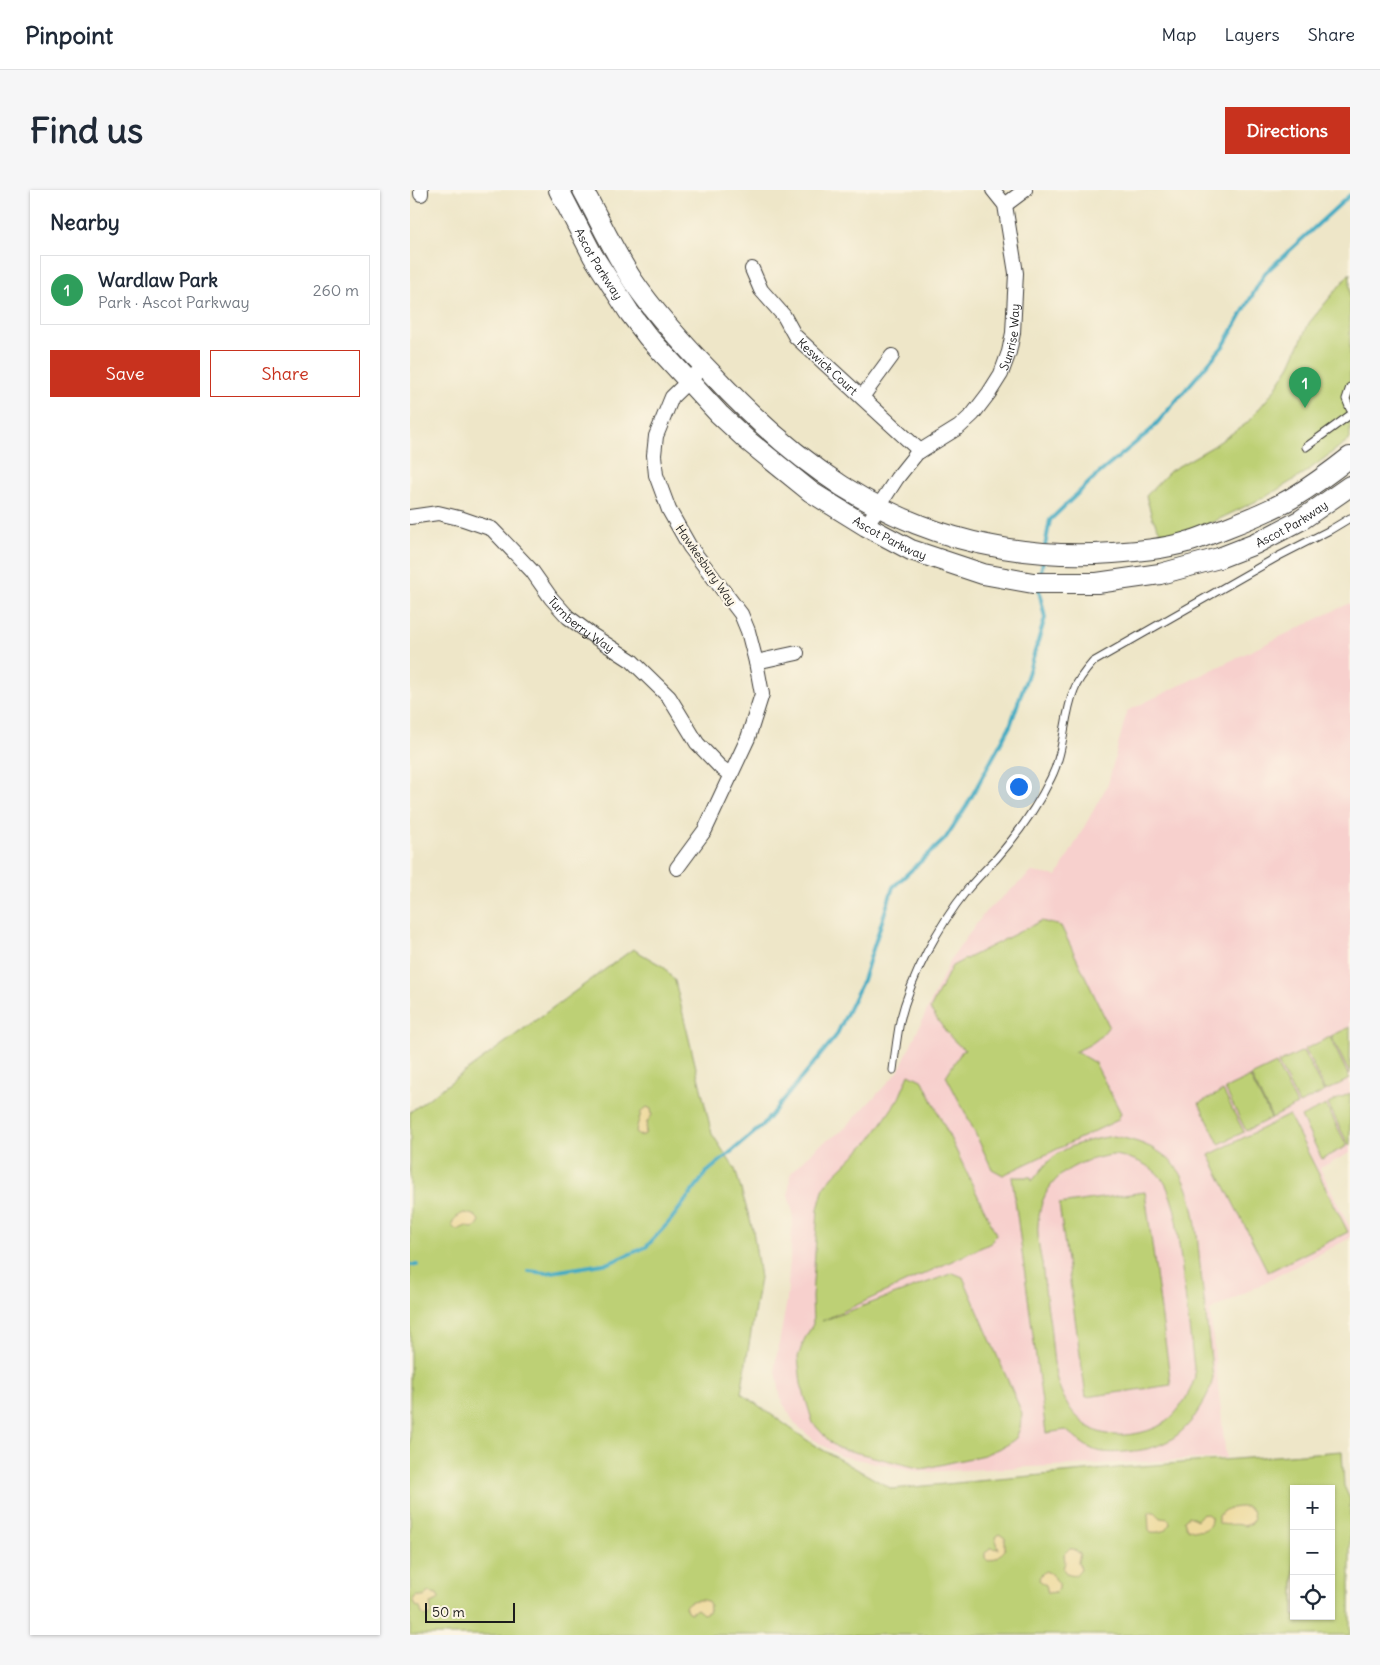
<!DOCTYPE html>
<html lang="en">
<head>
<meta charset="utf-8">
<style>
  :root { --surface:#fff; --page:#f6f6f7; --text:#1f2937; --muted:#747a83; --line:#e0e1e3; --accent:#c8321e }
  body { margin:0; font-family:Delius,sans-serif; background:var(--page); color:var(--text) }
  .controls { position:absolute; right:15px; bottom:15px; display:grid; overflow:hidden; border-radius:0px; box-shadow:0 1px 4px #0004 }
  .controls button { width:45px; height:45px; display:grid; place-items:center; padding:0; border:0; border-bottom:1px solid var(--line); background:var(--surface); color:var(--text); font:25px sans-serif }
  .scale { position:absolute; left:15px; bottom:12px; width:90px; box-sizing:border-box; padding-left:5px; border:2px solid #1c1c1c; border-top:0; font-size:14px; line-height:18px; white-space:nowrap; color:#1c1c1c; -webkit-text-stroke:4px #fcf5e5; paint-order:stroke }
  .you { position:absolute; left:608px; top:596px; width:18px; height:18px; margin:-12px; border:4px solid #fff; border-radius:50%; background:#1a73e8; box-shadow:0 0 0 8px #1a73e833 }
  .badge { display:grid; place-items:center; width:32px; height:32px; border-radius:50%; background:var(--accent); color:#fff; font-size:16px; font-weight:700 }
  .pin { position:absolute; translate:-50% -41px; filter:drop-shadow(0 1px 2px #0008) }
  .pin::after { content:''; position:absolute; top:26px; width:18px; height:15px; background:inherit; clip-path:polygon(0 0,100% 0,50% 100%) }
  .list { margin:0; padding:0; list-style:none }
  h2 { display:flex; justify-content:space-between; align-items:center; height:65px; margin:0; padding:0 20px; font-size:21px }
  h2 small { font-size:16px; font-weight:400; color:var(--muted) }
  .list li { display:grid; grid-template-columns:32px 1fr auto; gap:15px; align-items:center; box-sizing:border-box; height:70px; margin:0 10px 10px; padding:0 10px; border:1px solid var(--line); border-radius:0px }
  .list b { display:block; font-size:19px; white-space:nowrap }
  .list p { margin:0; font-size:16px; white-space:nowrap; color:var(--muted) }
  .list em { font-size:16px; font-style:normal; color:var(--muted) }
  .actions { display:flex; gap:10px; padding:15px 20px }
  .actions a { flex:1; padding:11px 0; border:1px solid var(--accent); border-radius:0px; text-align:center; font-size:18px; color:var(--accent) }
  .actions .main { background:var(--accent); color:#fff }
  .icon { flex:none; width:28px; height:28px; fill:none; stroke:currentColor; stroke-width:2; stroke-linecap:round; stroke-linejoin:round }
  .map { position:relative; flex:none; width:940px; height:1445px; overflow:hidden; border-radius:0px }
  header { display:flex; align-items:center; gap:30px; box-sizing:border-box; height:70px; padding:0 25px; background:var(--surface); border-bottom:1px solid var(--line) }
  header strong { font-size:24px }
  nav { display:flex; gap:28px; margin-inline-start:auto; font-size:18px }
  .intro { display:flex; align-items:center; justify-content:space-between; box-sizing:border-box; height:120px; padding:0 30px }
  h1 { margin:0; font-size:35px }
  .button { padding:12px 22px; border-radius:0px; background:var(--accent); color:#fff; font-size:18px; font-weight:700 }
  main { display:flex; gap:30px; padding:0 30px }
  aside { flex:1; background:var(--surface); border-radius:0px; box-shadow:0 1px 4px #0004 }
  .map>svg:first-child { display:block }
</style>
</head>
<body>
<header>
<strong>Pinpoint</strong>
<nav><a>Map</a><a>Layers</a><a>Share</a></nav>
</header>
<div class="intro"><h1>Find us</h1><a class="button">Directions</a></div>
<main>
<aside>
<h2>Nearby<small></small></h2>
<ul class="list">
<li><span class="badge" style="background:#2e9e5b">1</span><div><b>Wardlaw Park</b><p>Park · Ascot Parkway</p></div><em>260 m</em></li>
</ul>
<div class="actions"><a class="main">Save</a><a>Share</a></div>
</aside>
<div class="map">
<svg width="940" height="1445" viewBox="0 0 940 1445">
  <rect width="100%" height="100%" fill="#fcf5e5"/>
  <filter id="ink" filterUnits="userSpaceOnUse"><feTurbulence type="fractalNoise" baseFrequency=".02" numOctaves="2"/><feDisplacementMap in="SourceGraphic" scale="10" xChannelSelector="R" yChannelSelector="G"/><feConvolveMatrix kernelMatrix="1 2 1 2 8 2 1 2 1" color-interpolation-filters="sRGB"/></filter>
  <filter id="wash" filterUnits="userSpaceOnUse"><feTurbulence type="fractalNoise" baseFrequency=".0096" numOctaves="4" result="noise"/><feDisplacementMap in="SourceGraphic" scale="20" xChannelSelector="R" yChannelSelector="G"/><feGaussianBlur stdDeviation="1.12" result="paint"/><feColorMatrix in="noise" values="0 0 0 0 0 0 0 0 0 0 0 0 0 0 0 0 0 1.4 0 .05"/><feComposite in="paint" operator="in"/></filter>
  <g filter="url(#wash)">
    <rect width="100%" height="100%" fill="#eee6c8"/>
    <path fill="#f7d0cd" d="M 940,413 L 940,963 L 910,978 L 940,1038 L 940,1048 L 800,1121 L 816,1268 L 511,1282 L 430,1266 L 403,1249 L 385,1234 L 371,1210 L 365,1175 L 377,1110 L 383,1023 L 378,1005 L 381,983 L 407,957 L 432,941 L 488,882 L 542,767 L 576,721 L 622,682 L 647,686 L 698,594 L 717,521 Z"/>
    <path fill="#bdd074" stroke="#6c7648" fill-rule="evenodd" d="M 940,83 L 940,249 L 892,285 L 857,306 L 803,332 L 753,347 L 742,327 L 736,306 L 760,281 L 802,257 L 837,233 L 863,202 L 880,175 L 899,133 Z
      M 631,731 L 651,736 L 699,836 C 688,851 681,855 664,862 L 670,864 L 685,873 L 711,923 L 708,930 L 593,985 L 582,979 L 557,926 L 536,886 L 552,861 L 555,860 C 540,850 530,833 520,819 L 542,776 Z
      M 223,759 L 254,777 L 265,791 L 302,944 L 325,979 L 343,1040 L 350,1088 L 331,1203 L 404,1255 L 482,1299 L 718,1277 L 932,1261 L 934,1296 L 940,1309 L 940,1445 L 0,1445 L 0,922 ZM 884,1299 L 921,1299 L 921,1426 L 884,1426 Z
      M 940,837 L 940,884 L 921,846 Z
      M 920,847 L 940,889 L 915,901 L 895,859 Z
      M 893,861 L 914,902 L 889,914 L 868,873 Z
      M 866,874 L 887,915 L 862,928 L 841,886 Z
      M 499,884 L 513,891 L 586,1044 L 581,1053 L 412,1131 L 543,1083 L 553,1087 L 612,1223 L 610,1238 L 606,1248 L 597,1255 L 574,1265 L 512,1279 L 428,1258 L 421,1253 L 403,1233 L 391,1194 L 388,1167 L 394,1150 L 403,1134 L 402,1107 L 408,1019 L 414,997 L 424,985 L 461,949 L 489,908 Z
      M 840,887 L 861,928 L 836,941 L 815,899 Z
      M 813,901 L 834,942 L 809,954 L 789,913 Z
      M 940,903 L 940,955 L 939,956 L 918,914 Z
      M 916,915 L 937,956 L 912,969 L 891,927 Z
      M 879,925 L 938,1042 L 858,1082 L 799,965 Z
      M 703,946 C 726,950 751,958 766,977 C 787,1003 787,1052 791,1084 C 795,1118 799,1152 803,1187 C 801,1199 796,1208 790,1218 C 772,1249 749,1260 714,1262 C 705,1263 693,1263 684,1260 C 673,1255 665,1248 656,1240 L 636,1243 L 602,987 L 621,987 L 622,991 C 628,984 634,976 640,970 C 657,954 681,950 703,946 ZM 703,965 C 722,967 746,976 756,995 C 760,1003 762,1012 765,1021 L 785,1186 C 781,1203 767,1226 751,1235 C 735,1244 710,1248 692,1243 C 682,1241 669,1230 662,1221 C 657,1215 649,1198 647,1190 C 643,1174 642,1151 640,1134 C 637,1114 634,1093 632,1073 C 630,1064 628,1053 628,1043 C 627,1036 630,1017 633,1010 C 645,980 674,969 703,965 Z
      M 735,1002 L 761,1195 L 676,1207 L 649,1014 Z"/>
    <path fill="#eeda9e" stroke="#857b5d" d="M 237,917 L 241,919 L 242,925 L 237,932 L 235,944 L 231,946 L 226,943 C 226,936 230,929 231,922 Z
      M 54,1023 C 60,1024 68,1025 69,1032 L 67,1036 L 62,1038 L 56,1036 L 47,1040 C 36,1035 46,1026 54,1023 Z
      M 829,1317 L 836,1317 L 842,1320 L 844,1328 L 842,1333 L 834,1336 C 824,1332 818,1337 809,1333 L 809,1326 C 814,1318 821,1318 829,1317 Z
      M 741,1322 L 745,1322 L 751,1328 L 758,1329 L 760,1332 C 759,1341 749,1343 741,1342 L 739,1340 L 738,1324 Z
      M 793,1323 L 797,1324 L 801,1327 C 802,1343 786,1343 776,1337 L 774,1330 L 779,1326 L 787,1330 Z
      M 589,1344 L 595,1348 L 595,1360 L 588,1367 L 578,1371 L 575,1368 L 575,1363 L 580,1358 L 589,1359 L 585,1347 Z
      M 659,1359 L 664,1359 L 670,1364 L 668,1372 L 671,1379 C 668,1385 664,1387 657,1384 L 653,1379 L 655,1372 L 654,1364 Z
      M 635,1381 L 640,1383 L 649,1393 L 649,1399 L 646,1402 L 638,1403 L 636,1395 L 629,1390 L 630,1386 Z
      M 18,1402 L 27,1404 L 29,1409 L 26,1412 L 20,1414 L 22,1423 C 20,1427 15,1427 12,1424 L 10,1418 L 6,1416 L 4,1412 L 4,1409 L 8,1406 L 14,1407 Z
      M 289,1410 C 294,1410 297,1410 300,1415 L 299,1421 L 293,1424 L 287,1419 L 281,1423 L 278,1422 L 275,1417 C 277,1412 283,1410 289,1410 Z"/>
    <g fill="none" stroke-linecap="round" stroke-linejoin="round">
      <path stroke="#43abc2" stroke-width="4" d="M 635,356 L 640,330 L 687,285 L 741,240 L 814,155 L 855,83 L 940,5
        M 630,388 L 633,370
        M 0,1075 L 7,1075
        M 119,1081 L 136,1083 L 199,1073 L 236,1057 L 260,1031 L 297,982 L 352,936 L 426,846 L 453,790 L 483,697 L 535,649 L 557,615 L 600,536 L 618,484 L 635,428 L 629,400"/>
    </g>
  </g>
  <g filter="url(#ink)">
    <g fill="none" stroke-linecap="round" stroke-linejoin="round">
      <g stroke="#3c3a36" stroke-width="9">
        <path id="service" d="M 940,197 L 936,209 L 940,219
          M 896,257 L 940,225
          M 483,880 C 485,864 487,847 490,831 C 501,786 529,735 557,700 C 566,689 576,679 586,669 C 607,645 627,617 641,588 C 655,560 653,528 664,500 C 668,489 676,480 683,472 L 869,366 L 920,340 L 940,328"/>
      </g>
      <g stroke="#3c3a36" stroke-width="16">
        <g id="minor">
          <path d="M 11,4 L 11,0"/>
          <path d="M 595,15 L 615,0"/>
          <path id="s1" d="M 342,79 L 351,100 L 374,126 L 385,146 L 510,261"/>
          <path d="M 452,207 L 482,166"/>
          <path id="s2" d="M 0,327 L 28,323 L 53,329 L 82,339 L 122,381 L 141,408 L 158,427 L 182,445 L 222,471 L 259,507 L 287,553 L 310,577 L 321,585"/>
          <path id="s3" d="M 456,336 L 487,288 L 507,263 L 549,237 L 563,224 L 579,203 L 591,184 L 599,162 L 603,143 L 606,83 L 595,15 L 583,0"/>
          <path d="M 346,472 L 387,463"/>
          <path d="M 267,678 L 295,640 L 338,548 L 352,504 L 346,472 L 338,441 L 331,424 L 280,357 L 259,320 L 246,285 L 244,265 L 246,246 L 262,207 L 294,176"/>
        </g>
      </g>
      <g stroke="#3c3a36" stroke-width="22">
        <g id="secondary">
          <path id="s4" d="M 149,0 L 183,66 L 219,122 L 238,147 L 309,224 L 338,251 L 401,302 L 456,336 L 501,360 L 573,384 L 623,393 L 687,393 L 750,384 L 809,368 L 845,354 L 891,330 L 940,296"/>
          <path d="M 173,0 C 190,31 204,62 223,91 C 246,125 275,156 303,185 C 341,226 384,265 432,296 C 515,348 605,370 703,363 C 728,361 753,359 777,352 C 789,349 801,343 813,339 C 836,330 860,321 882,308 C 902,296 921,282 940,267"/>
        </g>
      </g>
      <use href="#service" stroke="#fff" stroke-width="7"/>
      <use href="#minor" stroke="#fff" stroke-width="14"/>
      <use href="#secondary" stroke="#fff" stroke-width="20"/>
    </g>
  </g>
  <g text-anchor="middle" dominant-baseline="central" stroke-width="4.5" stroke-linejoin="round" paint-order="stroke">
    <g font-size="12" fill="#1c1c1c" stroke="#fcf5e5">
      <text stroke="none"><textPath href="#s4" startOffset="84">Ascot Parkway</textPath></text>
      <text stroke="none"><textPath href="#s3" startOffset="245">Sunrise Way</textPath></text>
      <text stroke="none"><textPath href="#s1" startOffset="125">Keswick Court</textPath></text>
      <text stroke="none"><textPath href="#s4" startOffset="909">Ascot Parkway</textPath></text>
      <text stroke="none"><textPath href="#s4" startOffset="489">Ascot Parkway</textPath></text>
      <text transform="translate(296 375) rotate(55)">Hawkesbury Way</text>
      <text stroke="none"><textPath href="#s2" startOffset="216">Turnberry Way</textPath></text>
    </g>
  </g>
</svg>
<div class="controls">
<button>+</button>
<button>−</button>
<button><svg class="icon" aria-label="locate" viewBox="0 0 24 24"><circle cx="12" cy="12" r="6"/><path d="M12 2v4M12 18v4M2 12h4M18 12h4"/></svg></button>
</div>
<div class="scale">50 m</div>
<div class="you"></div>
<div class="pin badge" style="left:895px;top:218px;background:#2e9e5b">1</div>
</div>
</main>
</body>
</html>
